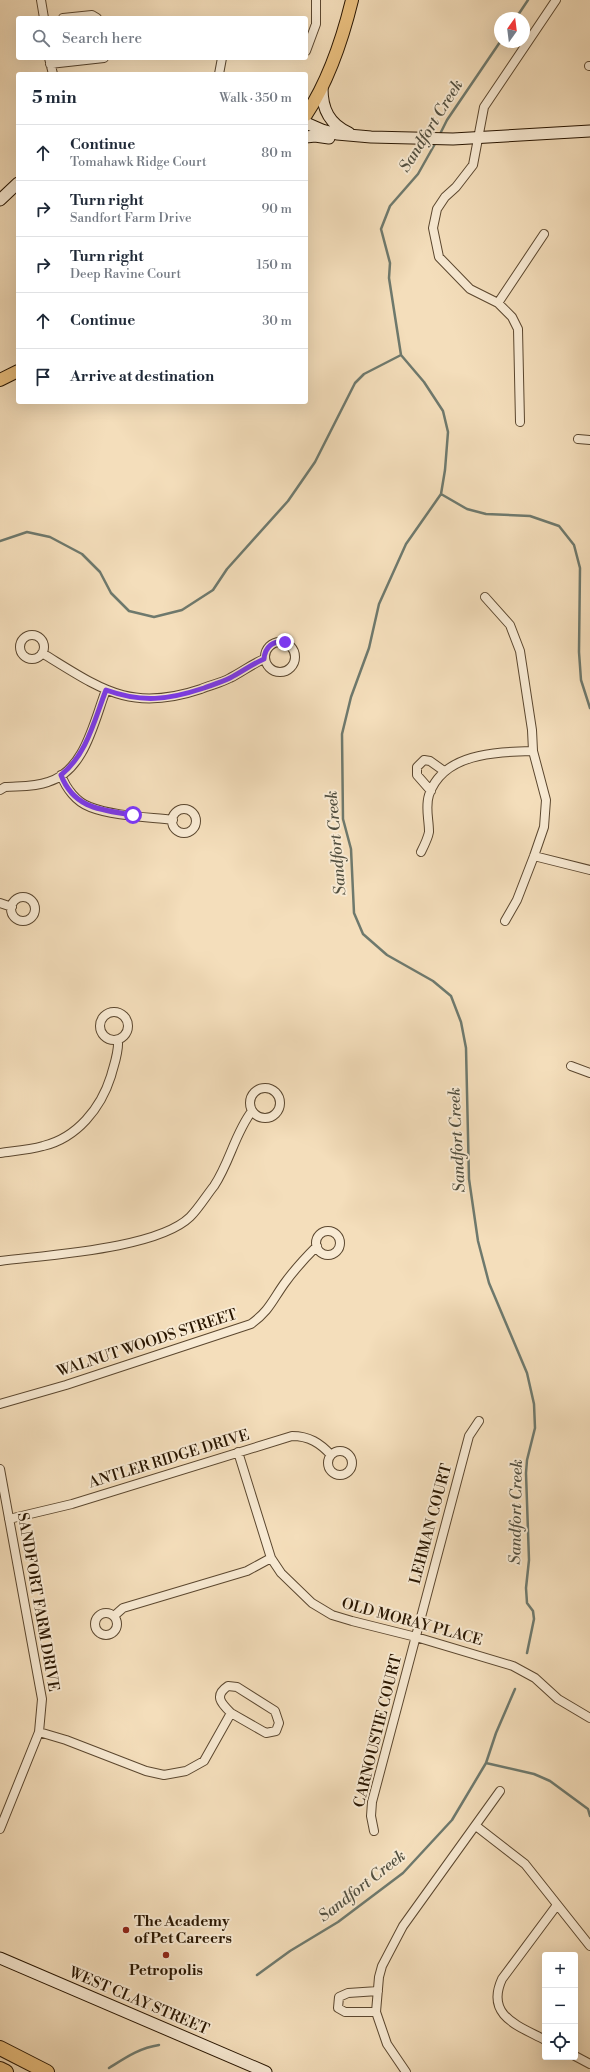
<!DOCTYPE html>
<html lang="en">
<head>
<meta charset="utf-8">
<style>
  :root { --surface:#fff; --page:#f2f2f3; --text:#1f2937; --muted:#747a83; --line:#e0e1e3 }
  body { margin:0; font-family:"Libre Bodoni",serif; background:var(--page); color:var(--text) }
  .controls { position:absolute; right:12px; bottom:12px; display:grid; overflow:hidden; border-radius:4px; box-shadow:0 4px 16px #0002 }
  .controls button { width:36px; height:36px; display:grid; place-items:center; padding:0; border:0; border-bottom:1px solid var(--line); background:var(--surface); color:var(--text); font:20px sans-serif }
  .compass { position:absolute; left:494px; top:12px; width:36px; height:36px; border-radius:50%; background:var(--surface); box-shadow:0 4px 16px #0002; rotate:14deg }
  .stop { position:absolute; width:12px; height:12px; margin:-9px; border:3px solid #7c3aed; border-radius:50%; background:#fff }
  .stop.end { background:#7c3aed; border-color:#fff; box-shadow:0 1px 4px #0008 }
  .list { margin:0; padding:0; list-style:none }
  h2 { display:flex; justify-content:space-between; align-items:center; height:52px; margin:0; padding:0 16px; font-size:17px }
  h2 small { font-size:13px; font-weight:400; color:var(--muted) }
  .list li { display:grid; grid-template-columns:26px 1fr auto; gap:12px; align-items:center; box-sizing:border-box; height:56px; padding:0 16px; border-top:1px solid var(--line) }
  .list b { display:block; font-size:15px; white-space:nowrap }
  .list p { margin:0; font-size:13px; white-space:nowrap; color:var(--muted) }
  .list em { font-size:13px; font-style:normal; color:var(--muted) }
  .icon { flex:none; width:22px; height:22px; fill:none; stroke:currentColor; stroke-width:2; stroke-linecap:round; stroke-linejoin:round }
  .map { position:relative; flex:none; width:590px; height:2072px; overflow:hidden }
  .search { position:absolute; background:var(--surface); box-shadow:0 4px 16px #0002; left:16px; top:16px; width:292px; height:44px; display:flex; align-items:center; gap:10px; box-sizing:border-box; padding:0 14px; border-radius:4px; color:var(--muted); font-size:15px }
  .panel { position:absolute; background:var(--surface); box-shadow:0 4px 16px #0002; left:16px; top:72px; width:292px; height:332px; border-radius:4px }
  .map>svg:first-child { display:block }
</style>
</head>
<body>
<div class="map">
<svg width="590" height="2072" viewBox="0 0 590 2072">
  <rect width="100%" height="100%" fill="#f4debb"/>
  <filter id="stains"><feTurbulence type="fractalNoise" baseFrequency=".005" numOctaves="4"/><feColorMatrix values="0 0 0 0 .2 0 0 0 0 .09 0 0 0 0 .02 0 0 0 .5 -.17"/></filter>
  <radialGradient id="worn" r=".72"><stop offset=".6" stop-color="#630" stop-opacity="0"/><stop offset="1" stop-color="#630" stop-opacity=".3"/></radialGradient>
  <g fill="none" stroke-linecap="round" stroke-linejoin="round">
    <path stroke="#6e796d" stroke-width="2.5" d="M 516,18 L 528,0
      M 439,136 L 447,120 L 500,42
      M 436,142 L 418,174 L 390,206 L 381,229 L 390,263 L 389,278 L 401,355 L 424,382 L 443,411 L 448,432 L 445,470 L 441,494 L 406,544 L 379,604 L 369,648 L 351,697 L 342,734 L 343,819 L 351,849 L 354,913 L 363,934 L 387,955 L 433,981 L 451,996 L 461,1022 L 466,1048 L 469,1179 L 478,1241 L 489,1283 L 527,1373 L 534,1404 L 535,1428 L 527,1460 L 526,1473 L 529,1560 L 526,1588 L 527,1603 L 533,1611 L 534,1619 L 527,1653
      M 441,494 L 467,509 L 486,514 L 530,516 L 559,526 L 574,545 L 580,568 L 579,652 L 581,680 L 590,708
      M 0,541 L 27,532 L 50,537 L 82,554 L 100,572 L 111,593 L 129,611 L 154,617 L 182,610 L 213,590 L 227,569 L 288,501 L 315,462 L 355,383 L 364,374 L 401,355
      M 486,1763 L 534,1774 L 550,1781 L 588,1809 L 590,1816
      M 257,1975 L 290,1951 L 338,1922 L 403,1873 L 452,1820 L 486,1763 L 496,1733 L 515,1689
      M 109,2068 C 125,2058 139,2048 159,2045"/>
    <g stroke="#5b472f" stroke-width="10">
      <path id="street" d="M 41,0 L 44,18
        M 63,18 L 92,15 L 97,18
        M 306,51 L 316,24 L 316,0
        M 49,58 L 53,74
        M 50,64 L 104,58
        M 589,66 L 590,66
        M 219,74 L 222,58
        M 498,303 L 544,234
        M 520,422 L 518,329 L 512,317 L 498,303 L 470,289 L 439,257 L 433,228 L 437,209 L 445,197 L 456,187 L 473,165 L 484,107 L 556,0
        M 578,439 L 590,440
        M 485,597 L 510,625 L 520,651 L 532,730 L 533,751 L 546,800 L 544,827 L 534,856 L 517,900 L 505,921
        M20 647a12 12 0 1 1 24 0a12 12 0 1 1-24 0Z
        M265 657a15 15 0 1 1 30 0a15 15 0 1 1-30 0Z
        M 42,653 C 101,689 130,713 201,689 C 210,685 221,683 230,678 C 242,672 252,664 264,659
        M 61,775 C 66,788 76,802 90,807 C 113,816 148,817 173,820
        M 0,790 L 5,787 C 19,786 35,787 48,782 C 85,771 94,721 106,690
        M 431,791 L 417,775 L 417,767 L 424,760 L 430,761 L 444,771
        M172 821a12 12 0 1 1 24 0a12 12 0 1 1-24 0Z
        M 421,852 C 424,846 428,838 429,832 C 429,819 425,807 429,795 C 443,753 496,752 533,751
        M 534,856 L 590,870
        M11 909a12 12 0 1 1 24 0a12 12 0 1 1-24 0Z
        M 0,903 L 12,907
        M100 1026a14 14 0 1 1 28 0a14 14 0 1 1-28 0Z
        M 571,1066 L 590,1073
        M250 1103a15 15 0 1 1 30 0a15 15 0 1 1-30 0Z
        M 0,1153 C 14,1151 29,1150 43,1146 C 77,1138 101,1108 111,1076 C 114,1064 119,1053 118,1040
        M316 1243a12 12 0 1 1 24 0a12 12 0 1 1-24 0Z
        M 0,1261 C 46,1255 157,1249 190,1217 C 199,1208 206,1196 214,1186 C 230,1162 235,1133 252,1111
        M 0,1404 L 66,1385 L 251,1324 C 269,1311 272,1301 284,1284 C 294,1270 305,1258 317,1246
        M328 1463a12 12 0 1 1 24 0a12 12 0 1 1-24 0Z
        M 238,1452 L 271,1558 L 281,1573 L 312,1603 L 332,1615 L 352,1621 L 416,1637 L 513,1666 L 535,1678 L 558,1699 L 590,1718
        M 0,1469 L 42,1699 L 39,1732 L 0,1829
        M 9,1519 L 72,1504 L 292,1436 C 309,1436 320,1443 331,1455
        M95 1624a11 11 0 1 1 22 0a11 11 0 1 1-22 0Z
        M 114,1616 L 123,1608 L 247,1571 L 271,1558
        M 39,1732 L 66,1740 L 146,1771 L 164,1775 L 186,1771 L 204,1761 L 231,1713 C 222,1704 213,1696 228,1686 L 237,1687 L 275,1711 L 279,1723 L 276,1731 L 266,1733 L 231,1713
        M 476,1826 L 525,1864 L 590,1946
        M 374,1831 L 371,1816 L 372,1802 L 469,1436 L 479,1421
        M 376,2012 L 345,2012 L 338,2008 L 339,1997 L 348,1993 L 378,1991
        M 545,2040 C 519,2026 485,2016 502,1979 L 557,1905
        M 575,2056 L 590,2064
        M 406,2072 L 387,2044 L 376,2012 L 379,1977 L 382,1966 L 403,1926 L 500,1791"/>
    </g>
    <g stroke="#281500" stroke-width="13">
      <path id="secondary" d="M 322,88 C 322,109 329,124 349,133
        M 306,123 L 322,130 L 337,134 L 371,137 L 453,139 L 590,131
        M 306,137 L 315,136 L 329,138
        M 0,200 L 18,183
        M 0,1958 L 266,2072"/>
    </g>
    <g stroke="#281500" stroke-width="14">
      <path id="primary" d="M 306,115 C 329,80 342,41 352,0
        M 0,380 L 18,371"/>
    </g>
    <g stroke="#281500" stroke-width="16">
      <path id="highway" d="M 0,2048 L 47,2072
        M 0,2069 L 6,2072"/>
    </g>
    <use href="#street" stroke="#f8ead3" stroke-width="8"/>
    <use href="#secondary" stroke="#f8ead3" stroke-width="11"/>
    <use href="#primary" stroke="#eabf7e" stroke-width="12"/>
    <use href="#highway" stroke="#eabf7e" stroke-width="14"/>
  </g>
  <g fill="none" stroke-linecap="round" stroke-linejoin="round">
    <path stroke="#7c3aed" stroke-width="5" d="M 133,815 C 102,810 74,809 61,775 C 87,754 94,721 106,690 C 142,703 168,700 204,688 C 212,685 222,682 230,678 C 242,672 252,664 264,659 C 265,647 273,640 285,642"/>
  </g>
  <g fill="#8f2418" stroke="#f8ead3" stroke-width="1.5">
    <circle cx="126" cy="1930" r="4"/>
    <circle cx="166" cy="1955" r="4"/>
  </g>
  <g text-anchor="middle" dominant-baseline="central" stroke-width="4" stroke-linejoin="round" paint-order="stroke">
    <g font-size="15" fill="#281500" stroke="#f8ead3">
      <text transform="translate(147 1343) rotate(-18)">WALNUT WOODS STREET</text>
      <text transform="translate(169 1459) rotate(-17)">ANTLER RIDGE DRIVE</text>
      <text transform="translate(431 1524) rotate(-75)">LEHMAN COURT</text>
      <text transform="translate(38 1602) rotate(80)">SANDFORT FARM DRIVE</text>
      <text transform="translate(412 1622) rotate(15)">OLD MORAY PLACE</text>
      <text transform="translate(378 1731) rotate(-76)">CARNOUSTIE COURT</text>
      <text transform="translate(139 2001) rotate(23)">WEST CLAY STREET</text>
    </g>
    <g font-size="15" font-weight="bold" fill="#281500" stroke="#f8ead3" text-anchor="start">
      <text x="134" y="1921">The Academy<tspan x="134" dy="17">of Pet Careers</tspan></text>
      <text x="166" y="1970" text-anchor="middle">Petropolis</text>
    </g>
    <g font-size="16" font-style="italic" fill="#514f40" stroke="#f8ead3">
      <text transform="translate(431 126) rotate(-58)">Sandfort Creek</text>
      <text transform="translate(336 843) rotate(-95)">Sandfort Creek</text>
      <text transform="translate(457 1140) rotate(-93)">Sandfort Creek</text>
      <text transform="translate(516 1512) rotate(-89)">Sandfort Creek</text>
      <text transform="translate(362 1886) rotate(-38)">Sandfort Creek</text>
    </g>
  </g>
  <rect width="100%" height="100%" filter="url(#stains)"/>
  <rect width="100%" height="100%" fill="url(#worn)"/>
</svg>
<div class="controls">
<button>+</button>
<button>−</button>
<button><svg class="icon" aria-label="locate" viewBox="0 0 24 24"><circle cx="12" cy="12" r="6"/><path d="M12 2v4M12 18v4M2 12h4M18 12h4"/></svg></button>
</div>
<svg class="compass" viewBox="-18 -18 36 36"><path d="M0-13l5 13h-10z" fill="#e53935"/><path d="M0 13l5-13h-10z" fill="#747a83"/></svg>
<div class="stop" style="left:133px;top:815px"></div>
<div class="stop end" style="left:285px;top:642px"></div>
<div class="search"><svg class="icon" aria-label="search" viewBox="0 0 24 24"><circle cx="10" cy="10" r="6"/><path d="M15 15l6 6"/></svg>Search here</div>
<section class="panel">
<h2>5 min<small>Walk · 350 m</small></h2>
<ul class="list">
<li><svg class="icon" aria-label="ahead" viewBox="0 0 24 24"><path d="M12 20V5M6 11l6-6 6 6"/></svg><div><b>Continue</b><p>Tomahawk Ridge Court</p></div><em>80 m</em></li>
<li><svg class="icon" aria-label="right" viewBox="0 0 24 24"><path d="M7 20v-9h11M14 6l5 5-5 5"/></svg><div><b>Turn right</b><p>Sandfort Farm Drive</p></div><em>90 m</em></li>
<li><svg class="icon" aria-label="right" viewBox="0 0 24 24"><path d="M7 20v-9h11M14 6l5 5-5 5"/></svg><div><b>Turn right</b><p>Deep Ravine Court</p></div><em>150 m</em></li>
<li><svg class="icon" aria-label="ahead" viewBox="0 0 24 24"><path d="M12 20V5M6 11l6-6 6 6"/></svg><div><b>Continue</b></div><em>30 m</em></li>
<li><svg class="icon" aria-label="arrive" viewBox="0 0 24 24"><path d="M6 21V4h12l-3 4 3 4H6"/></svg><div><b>Arrive at destination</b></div></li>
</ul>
</section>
</div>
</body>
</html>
